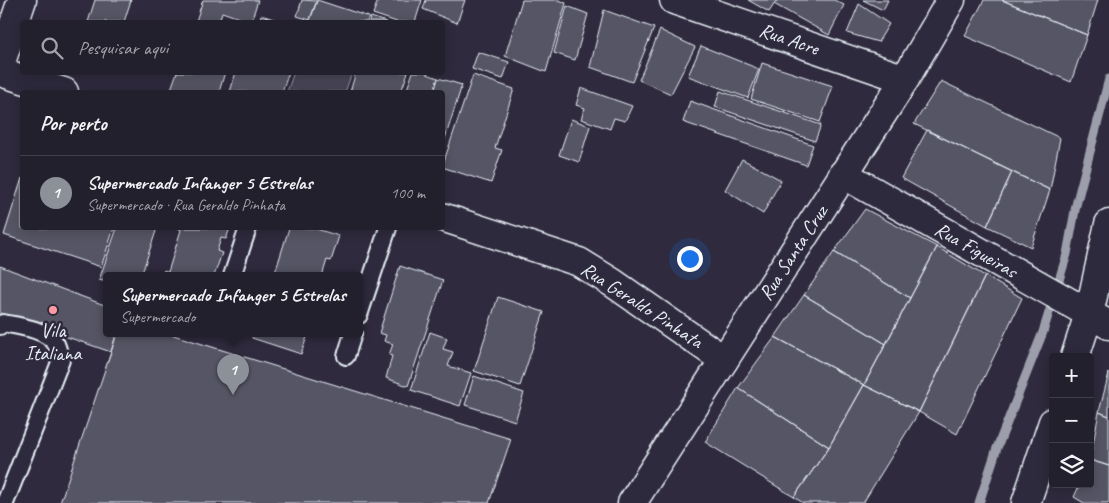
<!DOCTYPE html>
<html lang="pt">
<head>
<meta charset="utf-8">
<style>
  :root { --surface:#23202e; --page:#2f2d3a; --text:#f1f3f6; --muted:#a3a3aa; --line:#403e4a; --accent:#8c9099 }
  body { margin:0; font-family:Caveat,sans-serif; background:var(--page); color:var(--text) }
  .controls { position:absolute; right:15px; bottom:15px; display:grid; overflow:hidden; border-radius:5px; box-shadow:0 2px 12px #0003 }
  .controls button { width:45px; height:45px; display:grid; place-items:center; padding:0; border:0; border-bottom:1px solid var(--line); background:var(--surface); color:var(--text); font:25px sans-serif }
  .you { position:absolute; left:689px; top:258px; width:18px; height:18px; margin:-12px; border:4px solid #fff; border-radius:50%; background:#1a73e8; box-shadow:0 0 0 8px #1a73e833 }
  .badge { display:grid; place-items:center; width:32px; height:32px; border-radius:50%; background:var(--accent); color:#fff; font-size:16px; font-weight:700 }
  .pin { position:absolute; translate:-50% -41px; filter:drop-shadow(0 1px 2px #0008) }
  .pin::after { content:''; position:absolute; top:26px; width:18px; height:15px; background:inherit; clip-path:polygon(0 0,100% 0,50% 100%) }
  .popup { position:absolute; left:103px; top:272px; width:260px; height:65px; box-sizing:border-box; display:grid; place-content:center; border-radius:5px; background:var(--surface); filter:drop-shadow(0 1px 4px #0005); font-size:16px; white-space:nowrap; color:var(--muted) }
  .popup b { font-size:19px; color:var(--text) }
  .popup::after { content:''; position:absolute; left:50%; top:100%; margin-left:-10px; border:10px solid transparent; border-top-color:var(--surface) }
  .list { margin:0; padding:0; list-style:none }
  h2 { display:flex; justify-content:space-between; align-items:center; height:65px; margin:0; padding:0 20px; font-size:21px }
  h2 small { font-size:16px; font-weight:400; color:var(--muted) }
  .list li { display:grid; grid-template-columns:32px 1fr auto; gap:15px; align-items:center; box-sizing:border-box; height:75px; padding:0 20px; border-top:1px solid var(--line) }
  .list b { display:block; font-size:19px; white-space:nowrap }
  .list p { margin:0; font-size:16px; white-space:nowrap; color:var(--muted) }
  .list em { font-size:16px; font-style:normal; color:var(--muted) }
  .icon { flex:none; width:28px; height:28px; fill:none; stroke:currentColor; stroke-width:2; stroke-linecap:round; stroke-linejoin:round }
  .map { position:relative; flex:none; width:1109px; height:503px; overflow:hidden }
  .search { position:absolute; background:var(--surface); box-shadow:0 2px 12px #0003; left:20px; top:20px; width:425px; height:55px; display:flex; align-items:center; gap:12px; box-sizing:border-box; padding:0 18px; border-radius:5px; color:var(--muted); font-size:19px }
  .panel { position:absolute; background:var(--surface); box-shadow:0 2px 12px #0003; left:20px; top:90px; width:425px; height:140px; border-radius:5px }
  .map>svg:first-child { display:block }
</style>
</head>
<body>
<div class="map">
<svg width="1109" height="503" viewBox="0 0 1109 503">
  <rect width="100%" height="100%" fill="#2f2a3d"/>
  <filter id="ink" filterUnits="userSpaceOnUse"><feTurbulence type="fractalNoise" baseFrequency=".02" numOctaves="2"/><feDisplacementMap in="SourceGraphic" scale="10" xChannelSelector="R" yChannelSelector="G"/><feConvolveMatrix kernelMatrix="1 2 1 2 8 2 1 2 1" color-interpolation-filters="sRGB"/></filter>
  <g filter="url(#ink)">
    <path fill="#464455" stroke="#979aa6" d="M 294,72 L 351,72 L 352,73 L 345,92 L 287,92 Z"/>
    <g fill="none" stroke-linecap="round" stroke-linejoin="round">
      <path stroke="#9c9fab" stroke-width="9" d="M 979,503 L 997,448 L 1043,332 L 1067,254 L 1076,205 L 1109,79"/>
    </g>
    <path fill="#575565" stroke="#e8f1f8" d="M 95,0 L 131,0 L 124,22 L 88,22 Z
      M 203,0 L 258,0 L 251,22 L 222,12 L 219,22 L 199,22 L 196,21 Z
      M 302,0 L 317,1 L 310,20 L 297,16 Z
      M 317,0 L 369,17 L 367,22 L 309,22 Z
      M 378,0 L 422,0 L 415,22 L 397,22 L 373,14 Z
      M 426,0 L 465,0 L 457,23 L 423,9 Z
      M 522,0 L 559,0 L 566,3 L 546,72 L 505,56 Z
      M 748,0 L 777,0 L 769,12 Z
      M 777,0 L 834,0 L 844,5 L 829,35 L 774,4 Z
      M 863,0 L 888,0 L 883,10 Z
      M 984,0 L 1002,0 L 1087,35 L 1071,82 L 965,36 Z
      M 1002,0 L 1098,0 L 1087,35 Z
      M 859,4 L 889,24 L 878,42 L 847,33 Z
      M 567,6 L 588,14 L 575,60 L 554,53 Z
      M 604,10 L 654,28 L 632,82 L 590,67 Z
      M 261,15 L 283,22 L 259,22 Z
      M 371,17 L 386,22 L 369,22 Z
      M 660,30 L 695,47 L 671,94 L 639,80 Z
      M 701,46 L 759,69 L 748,98 L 688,76 Z
      M 478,52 L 509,62 L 503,79 L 472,69 Z
      M 762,63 L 833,86 L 820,122 L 751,99 Z
      M 177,72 L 225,72 L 219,92 L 170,92 Z
      M 236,72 L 289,72 L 282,92 L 230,92 Z
      M 356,72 L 408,72 L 401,92 L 350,92 Z
      M 413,72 L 428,72 L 427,74 L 438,78 L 434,92 L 406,92 Z
      M 473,75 L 514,89 L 495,148 L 502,150 L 491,183 L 442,167 Z
      M 438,78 L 462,85 L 443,145 L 442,92 L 434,92 Z
      M 941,81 L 1060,138 L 1050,190 L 914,124 Z
      M 581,88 L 632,106 L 625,121 L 614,118 L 610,129 L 581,119 L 585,108 L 576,105 Z
      M 720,91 L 821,125 L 815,141 L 715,107 Z
      M 690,101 L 813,145 L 806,165 L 683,122 Z
      M 571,119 L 590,126 L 579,162 L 559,155 Z
      M 927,130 L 1012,172 L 987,226 L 901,178 Z
      M 742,159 L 781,180 L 763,214 L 725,190 Z
      M 1012,172 L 1050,190 L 1031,247 L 987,226 Z
      M 22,178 L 22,228 L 114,228 L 101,267 L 4,235 Z
      M 865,209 L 937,247 L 910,298 L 834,252 Z
      M 117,228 L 157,228 L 141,276 L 107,276 L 107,282 L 99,280 Z
      M 178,228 L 230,228 L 226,239 L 221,238 L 217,251 L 222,253 L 214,276 L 162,276 L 164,270 L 168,272 L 181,230 Z
      M 289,228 L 313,228 L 339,236 L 331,261 L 327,260 L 322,276 L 274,276 Z
      M 937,247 L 985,276 L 919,412 L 864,385 Z
      M 834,252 L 910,298 L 886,344 L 804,295 Z
      M 0,266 L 107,306 L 107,334 L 116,334 L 111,352 L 0,314 Z
      M 400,266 L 443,280 L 408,386 L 386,378 L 392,356 L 389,355 L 393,344 L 384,341 L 386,335 L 379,333 Z
      M 985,276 L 1022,298 L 957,434 L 919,412 Z
      M 804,295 L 886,344 L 864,385 L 775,337 Z
      M 498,297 L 544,312 L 520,386 L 474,371 Z
      M 430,332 L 447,338 L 443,349 L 453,352 L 448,366 L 471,373 L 460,406 L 411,390 Z
      M 117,334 L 170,334 L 511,439 L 489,503 L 60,503 Z
      M 253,334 L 308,334 L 301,354 L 252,338 Z
      M 775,337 L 864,385 L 829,447 L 738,388 Z
      M 1109,373 L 1109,416 L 1099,412 Z
      M 474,376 L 524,393 L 515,421 L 465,405 Z
      M 864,385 L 919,412 L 863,503 L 803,503 L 794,497 L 829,447 Z
      M 738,388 L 829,447 L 794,497 L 705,442 Z
      M 1099,412 L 1109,416 L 1109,466 L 1090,460 Z
      M 1090,460 L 1109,466 L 1109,503 L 1084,503 L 1074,497 L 1080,484 L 1090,484 Z"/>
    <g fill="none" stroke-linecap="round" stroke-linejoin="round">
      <g stroke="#e8f1f8" stroke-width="20">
        <path id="service" d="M 232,276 L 248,228
          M 359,315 L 388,228
          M 0,326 L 3,323 C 19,326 46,329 56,344 C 58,348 59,355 61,360 L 5,503
          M 346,356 L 353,334"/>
      </g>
      <g stroke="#e8f1f8" stroke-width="31">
        <path id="minor" d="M 674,0 L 905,79
          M 0,72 L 64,92
          M 843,174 L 1109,325
          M 442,217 L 579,262 L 613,283 L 724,360"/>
      </g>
      <g stroke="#e8f1f8" stroke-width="31">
        <path id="tertiary" d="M 1075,357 L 1089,314 L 1109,224
          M 632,503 L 905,79 L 951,0
          M 1026,503 L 1053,422"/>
      </g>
      <g stroke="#e8f1f8" stroke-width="31">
        <path id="primary" d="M 0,65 L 22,0"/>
      </g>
      <use href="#service" stroke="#2f2a3d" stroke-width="16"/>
      <use href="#minor" stroke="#2f2a3d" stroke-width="28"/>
      <use href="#tertiary" stroke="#2f2a3d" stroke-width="28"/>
      <use href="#primary" stroke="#2f2a3d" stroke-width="28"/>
    </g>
  </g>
  <circle fill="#ff9aa2" stroke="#2f2a3d" stroke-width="2" cx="53" cy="310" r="5"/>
  <g text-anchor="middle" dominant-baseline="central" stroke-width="5" stroke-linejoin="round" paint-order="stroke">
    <g font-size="20" fill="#e8f1f8" stroke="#2f2a3d">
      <text transform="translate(789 39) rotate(19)">Rua Acre</text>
      <text transform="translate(976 250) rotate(30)">Rua Figueiras</text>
      <text transform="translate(793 253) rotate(-57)">Rua Santa Cruz</text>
      <text transform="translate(642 305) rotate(33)">Rua Geraldo Pinhata</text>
    </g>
    <g font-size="20" fill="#e8f1f8" stroke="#2f2a3d">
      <text x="53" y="330">Vila<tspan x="53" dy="23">Italiana</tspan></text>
    </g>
  </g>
</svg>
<div class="controls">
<button>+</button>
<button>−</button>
<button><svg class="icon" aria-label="layers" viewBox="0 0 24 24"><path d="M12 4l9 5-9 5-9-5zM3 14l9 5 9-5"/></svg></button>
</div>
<div class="you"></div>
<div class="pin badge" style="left:233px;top:395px">1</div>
<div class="popup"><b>Supermercado Infanger 5 Estrelas</b>Supermercado</div>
<div class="search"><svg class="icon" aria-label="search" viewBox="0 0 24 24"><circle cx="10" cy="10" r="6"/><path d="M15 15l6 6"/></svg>Pesquisar aqui</div>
<section class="panel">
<h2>Por perto<small></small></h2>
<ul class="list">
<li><span class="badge">1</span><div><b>Supermercado Infanger 5 Estrelas</b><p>Supermercado · Rua Geraldo Pinhata</p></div><em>100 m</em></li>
</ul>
</section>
</div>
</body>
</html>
